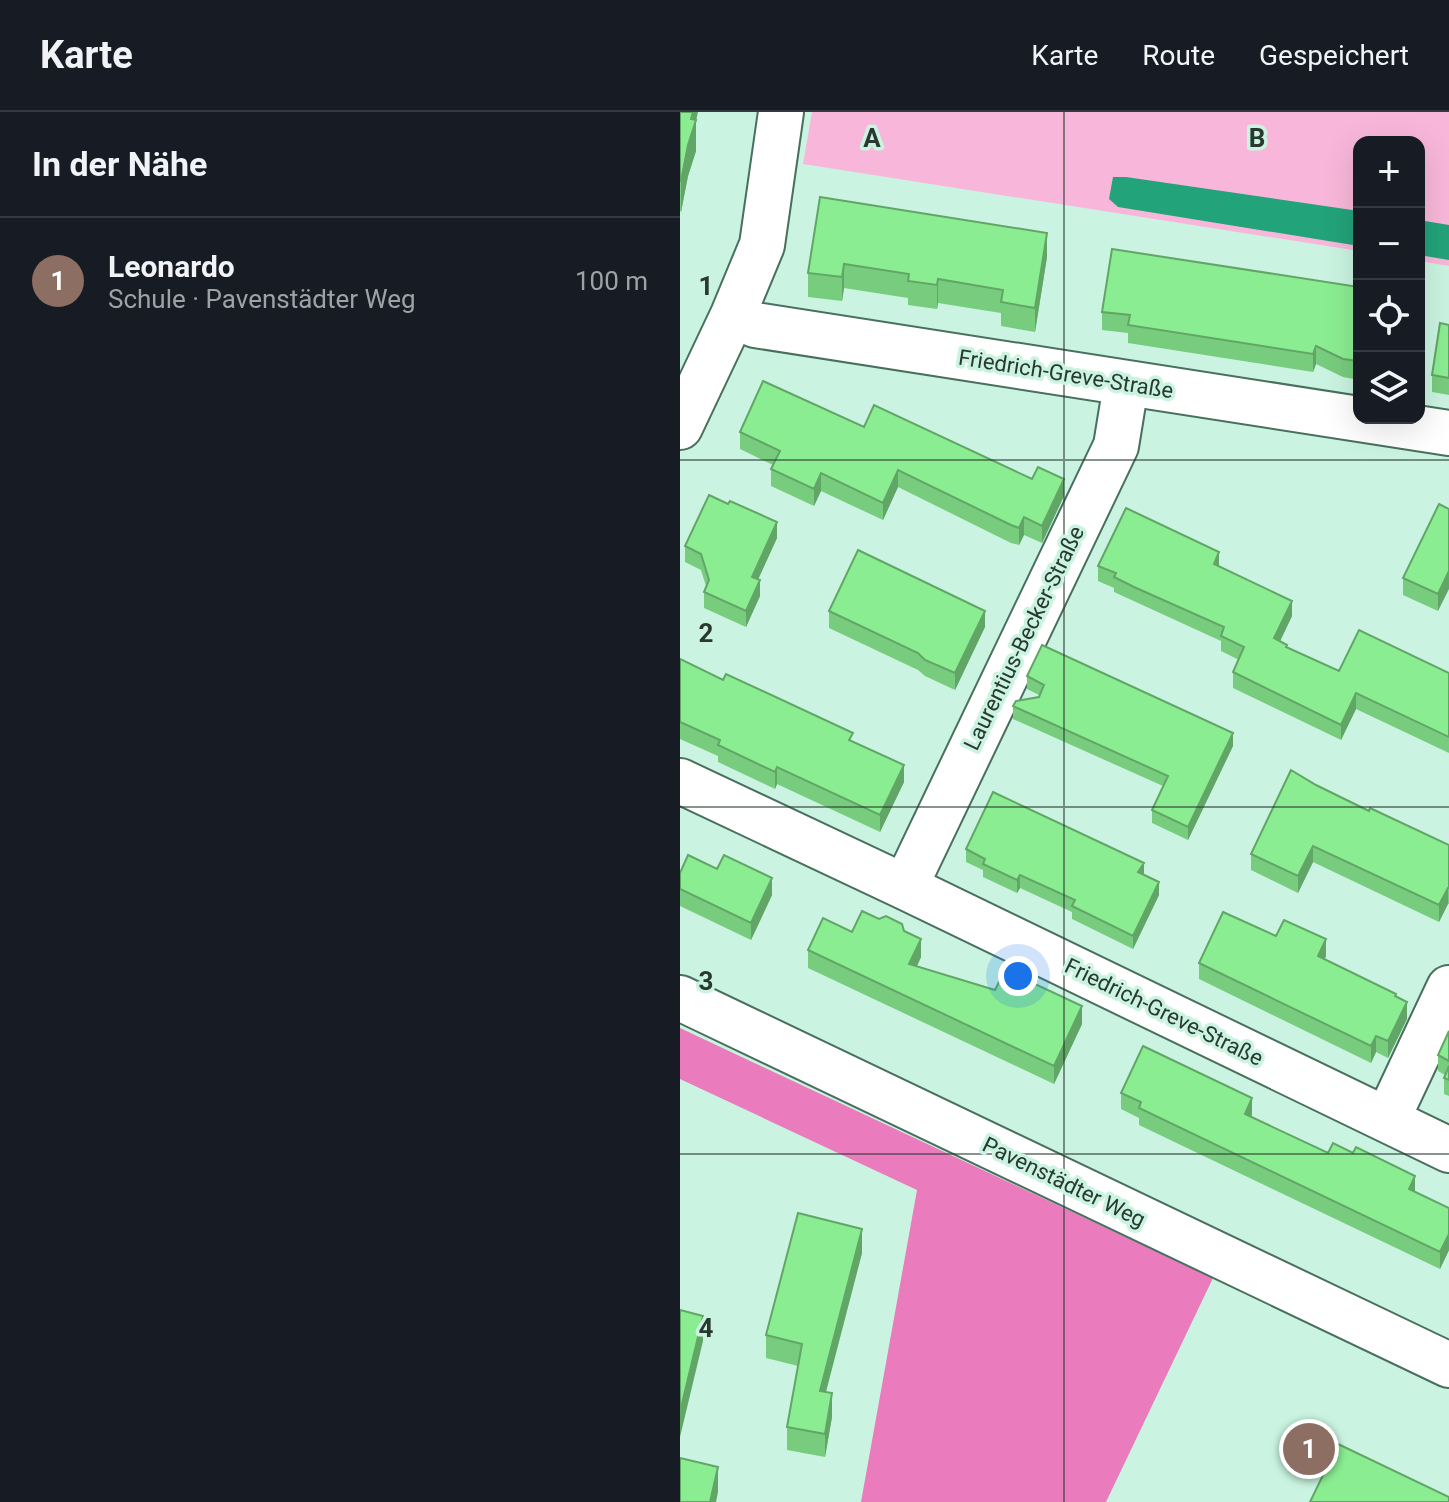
<!DOCTYPE html>
<html lang="de">
<head>
<meta charset="utf-8">
<style>
  :root { --surface:#171b24; --page:#242831; --text:#f1f3f6; --muted:#9ea1a6; --line:#363941; --accent:#bb3e8d }
  body { margin:0; font-family:Roboto,sans-serif; background:var(--page); color:var(--text) }
  .controls { position:absolute; right:24px; top:24px; display:grid; overflow:hidden; border-radius:16px; box-shadow:0 8px 32px #0002 }
  .controls button { width:72px; height:72px; display:grid; place-items:center; padding:0; border:0; border-bottom:2px solid var(--line); background:var(--surface); color:var(--text); font:40px sans-serif }
  .you { position:absolute; left:338px; top:864px; width:28px; height:28px; margin:-20px; border:6px solid #fff; border-radius:50%; background:#1a73e8; box-shadow:0 0 0 12px #1a73e833 }
  .badge { display:grid; place-items:center; width:52px; height:52px; border-radius:50%; background:var(--accent); color:#fff; font-size:26px; font-weight:700 }
  .pin { position:absolute; translate:-50% -50%; border:4px solid #fff; box-shadow:0 2px 8px #0006 }
  .list { margin:0; padding:0; list-style:none }
  h2 { display:flex; justify-content:space-between; align-items:center; height:104px; margin:0; padding:0 32px; font-size:34px }
  h2 small { font-size:26px; font-weight:400; color:var(--muted) }
  .list li { display:grid; grid-template-columns:52px 1fr auto; gap:24px; align-items:center; box-sizing:border-box; height:128px; padding:0 32px; border-top:2px solid var(--line) }
  .list b { display:block; font-size:30px; white-space:nowrap }
  .list p { margin:0; font-size:26px; white-space:nowrap; color:var(--muted) }
  .list em { font-size:26px; font-style:normal; color:var(--muted) }
  .icon { flex:none; width:44px; height:44px; fill:none; stroke:currentColor; stroke-width:2; stroke-linecap:round; stroke-linejoin:round }
  .map { position:relative; flex:none; width:769px; height:1390px; overflow:hidden }
  header { display:flex; align-items:center; gap:48px; box-sizing:border-box; height:112px; padding:0 40px; background:var(--surface); border-bottom:2px solid var(--line) }
  header strong { font-size:38px }
  nav { display:flex; gap:44px; margin-inline-start:auto; font-size:28px }
  main { display:flex }
  aside { flex:1; background:var(--surface) }
  .map>svg:first-child { display:block }
</style>
</head>
<body>
<header>
<strong>Karte</strong>
<nav><a>Karte</a><a>Route</a><a>Gespeichert</a></nav>
</header>
<main>
<aside>
<h2>In der Nähe<small></small></h2>
<ul class="list">
<li><span class="badge" style="background:#8d6e63">1</span><div><b>Leonardo</b><p>Schule · Pavenstädter Weg</p></div><em>100 m</em></li>
</ul>
</aside>
<div class="map">
<svg width="769" height="1390" viewBox="0 0 769 1390">
  <rect width="100%" height="100%" fill="#caf4e1"/>
  <path fill="#f8b7da" d="M 132,0 L 769,0 L 769,154 L 739,149 L 739,30 L 679,30 L 679,139 L 123,52 Z"/>
  <path fill="#ea7bbc" d="M 0,916 L 533,1166 L 426,1390 L 181,1390 L 237,1078 L 0,967 Z"/>
  <path fill="#23a37a" d="M 433,65 L 446,65 L 679,99 L 679,134 L 438,95 L 429,87 Z
    M 739,108 L 769,113 L 769,148 L 739,143 Z"/>
  <g fill="none" stroke-linecap="round" stroke-linejoin="round">
    <g stroke="#496f5e" stroke-width="48">
      <path id="street" d="M 53,203 L 75,213 L 769,321
        M 0,315 L 53,203 L 82,133 L 101,0
        M 0,669 L 225,775 L 769,1038
        M 225,775 L 436,334 L 446,273
        M 0,886 L 769,1253
        M 707,1008 L 769,876"/>
    </g>
    <use href="#street" stroke="#fff" stroke-width="44"/>
  </g>
  <path fill="#78cc7e" d="M 0,0 L 16,9 L 16,39 L 8,64 L 1,100 L 0,99 Z
    M 140,85 L 367,145 L 355,220 L 321,214 L 321,201 L 258,191 L 257,197 L 228,193 L 228,186 L 164,176 L 162,189 L 128,185 L 128,161 Z
    M 679,175 L 679,268 L 663,265 L 636,252 L 633,260 L 448,231 L 448,221 L 422,218 L 422,200 Z
    M 769,213 L 769,283 L 752,280 L 752,263 Z
    M 184,315 L 384,384 L 362,431 L 344,423 L 339,433 L 331,431 L 218,375 L 203,408 L 141,379 L 134,394 L 91,374 L 91,357 L 93,353 L 60,337 L 60,320 Z
    M 759,392 L 758,499 L 723,483 L 723,466 Z
    M 97,426 L 78,467 L 80,484 L 66,515 L 24,496 L 24,480 L 26,474 L 21,458 L 5,450 L 5,434 Z
    M 418,454 L 539,454 L 612,504 L 600,529 L 607,536 L 659,559 L 769,561 L 769,641 L 676,597 L 661,628 L 553,576 L 553,560 L 559,548 L 541,539 L 541,529 L 434,480 L 434,476 L 418,469 Z
    M 149,499 L 305,515 L 275,578 L 245,564 L 238,558 L 149,516 Z
    M 0,547 L 43,568 L 173,630 L 224,670 L 200,720 L 97,672 L 95,677 L 38,650 L 38,644 L 0,627 Z
    M 347,564 L 553,634 L 508,728 L 472,711 L 472,698 L 483,674 L 333,607 L 333,594 L 359,585 L 359,583 L 347,577 Z
    M 636,673 L 689,699 L 769,733 L 769,792 L 768,792 L 759,810 L 633,750 L 618,781 L 571,758 L 571,742 Z
    M 286,737 L 464,763 L 479,783 L 453,837 L 392,807 L 392,800 L 340,776 L 337,781 L 303,765 L 303,758 L 286,750 Z
    M 0,761 L 92,783 L 71,828 L 0,794 Z
    M 224,819 L 241,845 L 237,855 L 402,912 L 374,972 L 128,856 L 128,838 L 172,820 Z
    M 596,824 L 646,844 L 645,847 L 716,885 L 727,907 L 708,946 L 696,940 L 691,951 L 519,867 L 519,851 Z
    M 769,919 L 769,984 L 764,982 L 764,966 L 765,963 L 758,959 L 758,943 Z
    M 441,981 L 572,1002 L 571,1005 L 769,1096 L 769,1138 L 760,1157 L 459,1013 L 459,1006 L 441,997 Z
    M 182,1141 L 146,1280 L 152,1305 L 145,1345 L 107,1338 L 107,1315 L 118,1254 L 86,1246 L 86,1223 Z"/>
  <path fill="#61a666" d="M 13,0 L 18,0 L 16,9 L 16,39 L 8,64 L 1,100 L 1,69 Z
    M 367,121 L 367,145 L 355,220 L 355,196 Z
    M 164,152 L 164,176 L 162,189 L 162,165 Z
    M 258,167 L 258,191 L 257,197 L 257,173 Z
    M 636,234 L 636,252 L 633,260 L 633,242 Z
    M 218,358 L 218,375 L 203,408 L 203,391 Z
    M 141,361 L 141,379 L 134,394 L 134,377 Z
    M 384,367 L 384,384 L 362,431 L 362,414 Z
    M 344,405 L 344,423 L 339,433 L 339,416 Z
    M 97,410 L 97,426 L 72,481 L 72,465 Z
    M 539,440 L 539,455 L 534,452 Z
    M 769,459 L 769,477 L 758,499 L 758,482 Z
    M 80,468 L 80,484 L 66,515 L 66,499 Z
    M 612,489 L 612,504 L 594,542 L 594,526 Z
    M 305,499 L 305,515 L 275,578 L 275,561 Z
    M 676,581 L 676,597 L 661,628 L 661,613 Z
    M 553,621 L 553,634 L 508,728 L 508,715 Z
    M 224,653 L 224,670 L 200,720 L 200,703 Z
    M 97,655 L 97,672 L 95,677 L 95,660 Z
    M 633,734 L 633,750 L 618,781 L 618,764 Z
    M 464,751 L 464,764 L 458,760 Z
    M 340,763 L 340,776 L 337,781 L 337,768 Z
    M 92,766 L 92,783 L 71,828 L 71,811 Z
    M 479,770 L 479,783 L 453,837 L 453,824 Z
    M 768,776 L 768,792 L 759,810 L 759,793 Z
    M 241,827 L 241,845 L 229,870 L 229,852 Z
    M 646,827 L 646,844 L 638,860 L 638,844 Z
    M 727,890 L 727,907 L 708,946 L 708,929 Z
    M 402,894 L 402,912 L 374,972 L 374,954 Z
    M 696,924 L 696,940 L 691,951 L 691,934 Z
    M 572,986 L 572,1002 L 565,1019 L 565,1002 Z
    M 735,1064 L 735,1081 L 729,1077 Z
    M 182,1117 L 182,1141 L 140,1302 L 140,1279 Z
    M 769,1122 L 769,1138 L 760,1157 L 760,1140 Z
    M 23,1204 L 23,1229 L 0,1325 L 0,1300 Z
    M 152,1281 L 152,1305 L 145,1345 L 145,1322 Z
    M 38,1355 L 38,1380 L 36,1390 L 30,1390 Z"/>
  <path fill="#8bed92" stroke="#61a666" stroke-width="2" d="M 0,0 L 13,0 L 11,7 L 16,8 L 8,33 L 1,69 L 0,69 Z
    M 140,85 L 367,121 L 355,196 L 321,190 L 323,178 L 258,167 L 257,173 L 228,169 L 229,162 L 164,152 L 162,165 L 128,161 Z
    M 432,137 L 679,175 L 679,249 L 663,247 L 636,234 L 633,242 L 448,213 L 450,203 L 422,200 Z
    M 760,211 L 769,213 L 769,266 L 752,263 Z
    M 83,269 L 184,315 L 194,293 L 352,367 L 358,355 L 384,367 L 362,414 L 344,405 L 339,416 L 331,413 L 218,358 L 203,391 L 141,361 L 134,377 L 91,357 L 100,339 L 60,320 Z
    M 29,383 L 48,392 L 50,389 L 97,410 L 72,465 L 80,468 L 66,499 L 24,480 L 29,468 L 21,442 L 5,434 Z
    M 759,392 L 769,397 L 769,459 L 758,482 L 723,466 Z
    M 446,396 L 539,440 L 534,452 L 612,489 L 594,526 L 607,533 L 606,535 L 659,559 L 679,518 L 769,561 L 769,625 L 676,581 L 661,613 L 553,560 L 564,535 L 541,524 L 544,515 L 454,475 L 434,465 L 436,461 L 418,454 Z
    M 178,438 L 305,499 L 275,561 L 245,548 L 238,541 L 149,499 Z
    M 362,533 L 553,621 L 508,715 L 472,698 L 488,664 L 333,594 L 336,589 L 359,585 L 364,573 L 347,564 Z
    M 0,547 L 43,568 L 46,562 L 173,621 L 169,628 L 224,653 L 200,703 L 97,655 L 95,660 L 38,633 L 40,628 L 0,610 Z
    M 611,658 L 636,673 L 689,699 L 690,696 L 769,733 L 769,776 L 768,776 L 759,793 L 633,734 L 618,764 L 571,742 Z
    M 313,680 L 464,751 L 458,760 L 479,770 L 453,824 L 392,794 L 395,788 L 340,763 L 337,768 L 303,752 L 305,747 L 286,737 Z
    M 8,743 L 37,757 L 44,743 L 92,766 L 71,811 L 0,777 L 0,761 Z
    M 182,799 L 199,807 L 206,804 L 222,812 L 224,819 L 241,827 L 229,852 L 315,878 L 325,858 L 402,894 L 374,954 L 128,838 L 143,806 L 172,820 Z
    M 543,800 L 596,824 L 604,808 L 646,827 L 638,844 L 716,882 L 715,884 L 727,890 L 708,929 L 696,924 L 691,934 L 519,851 Z
    M 769,919 L 769,949 L 758,943 Z
    M 463,934 L 572,986 L 565,1002 L 648,1041 L 653,1031 L 673,1041 L 676,1035 L 735,1064 L 729,1077 L 769,1096 L 769,1122 L 760,1140 L 459,996 L 461,990 L 441,981 Z
    M 769,954 L 769,968 L 764,966 Z
    M 118,1101 L 182,1117 L 140,1279 L 152,1281 L 145,1322 L 107,1315 L 122,1232 L 86,1223 Z
    M 0,1198 L 23,1204 L 0,1300 Z
    M 658,1332 L 769,1385 L 769,1390 L 630,1390 Z
    M 0,1346 L 38,1355 L 30,1390 L 0,1390 Z"/>
  <path fill="none" stroke="#293932" stroke-width="2" stroke-opacity="0.55" d="M 384,0 L 384,1390M 0,348 L 769,348M 0,695 L 769,695M 0,1042 L 769,1042"/>
  <g text-anchor="middle" dominant-baseline="central" stroke-width="7" stroke-linejoin="round" paint-order="stroke">
    <g font-size="22" fill="#293932" stroke="#caf4e1">
      <text transform="translate(386 262) rotate(9)">Friedrich-Greve-Straße</text>
      <text transform="translate(344 526) rotate(-64)">Laurentius-Becker-Straße</text>
      <text transform="translate(484 900) rotate(26)">Friedrich-Greve-Straße</text>
      <text transform="translate(384 1070) rotate(26)">Pavenstädter Weg</text>
    </g>
  </g>
  <g font-size="26" text-anchor="middle" font-weight="bold" fill="#293932" stroke="#caf4e1" stroke-width="7" stroke-linejoin="round" paint-order="stroke">
    <text x="192" y="35">A</text>
    <text x="577" y="35">B</text>
    <text x="26" y="183">1</text>
    <text x="26" y="530">2</text>
    <text x="26" y="878">3</text>
    <text x="26" y="1225">4</text>
  </g>
</svg>
<div class="controls">
<button>+</button>
<button>−</button>
<button><svg class="icon" aria-label="locate" viewBox="0 0 24 24"><circle cx="12" cy="12" r="6"/><path d="M12 2v4M12 18v4M2 12h4M18 12h4"/></svg></button>
<button><svg class="icon" aria-label="layers" viewBox="0 0 24 24"><path d="M12 4l9 5-9 5-9-5zM3 14l9 5 9-5"/></svg></button>
</div>
<div class="you"></div>
<div class="pin badge" style="left:629px;top:1337px;background:#8d6e63">1</div>
</div>
</main>
</body>
</html>
